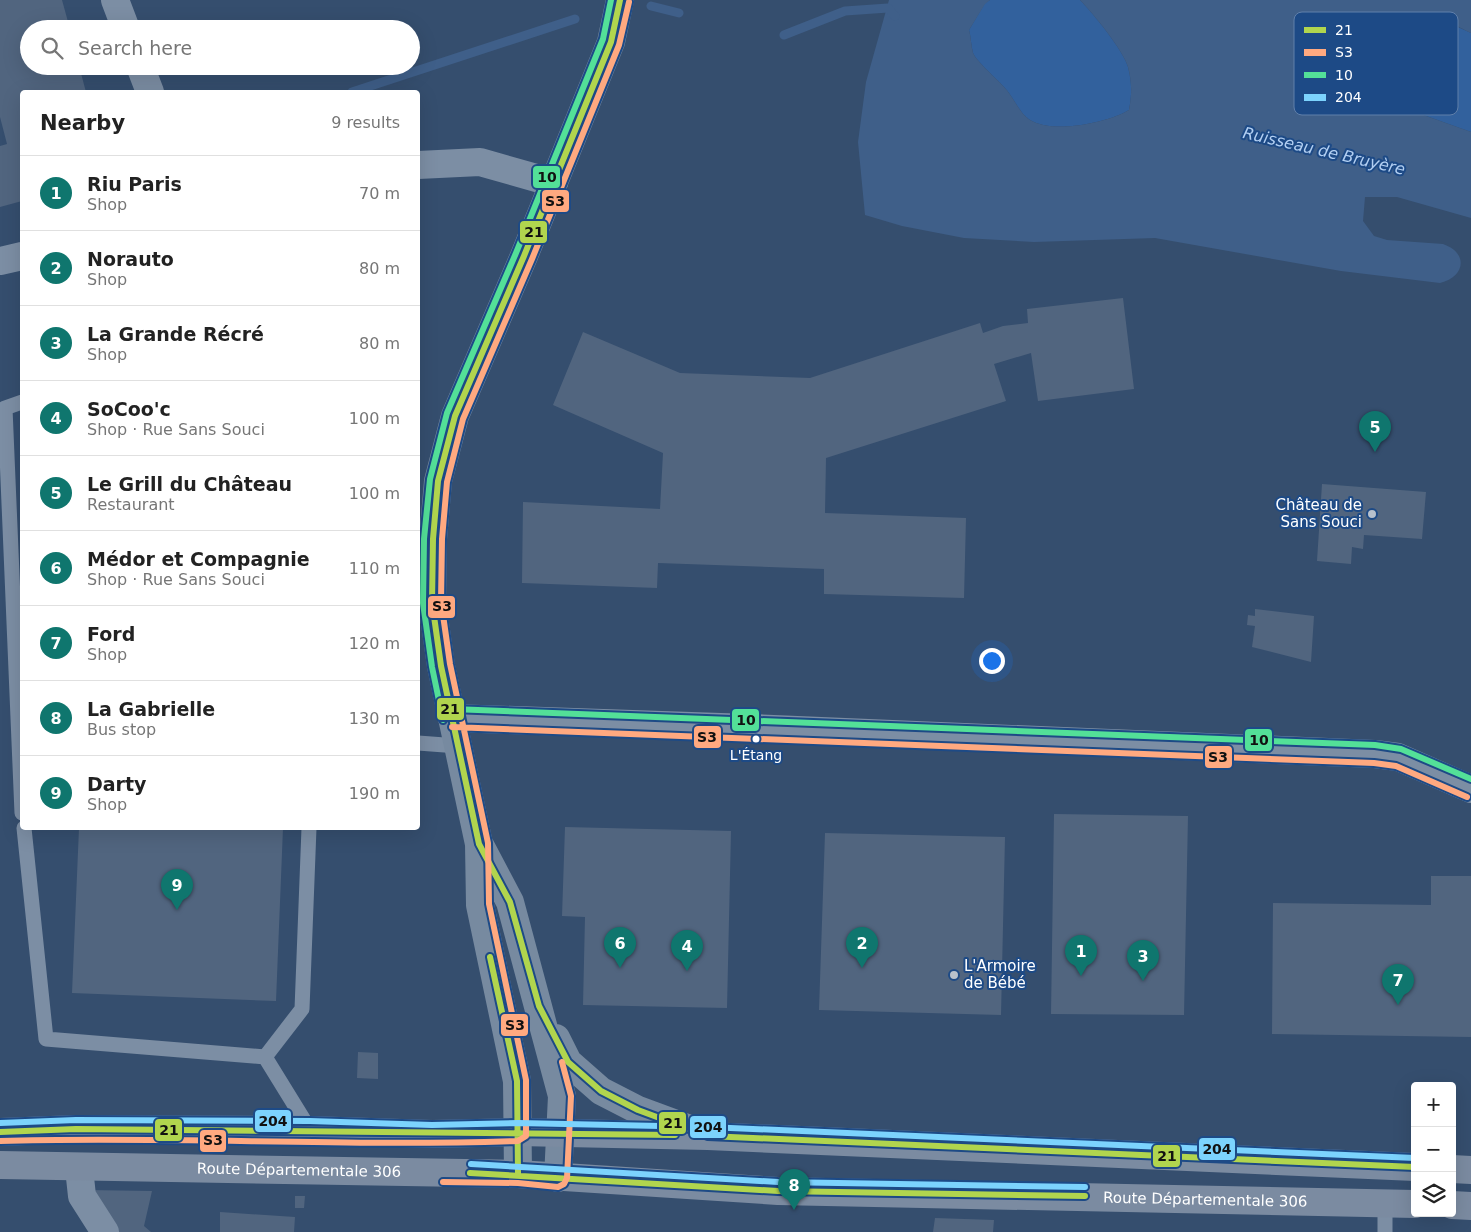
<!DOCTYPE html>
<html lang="en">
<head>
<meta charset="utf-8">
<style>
  :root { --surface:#fff; --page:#f6f6f6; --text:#222; --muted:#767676; --line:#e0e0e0; --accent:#0f766e }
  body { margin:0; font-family:"DejaVu Sans",sans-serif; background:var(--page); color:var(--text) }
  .controls { position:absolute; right:15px; bottom:15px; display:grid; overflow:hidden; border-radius:5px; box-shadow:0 5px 20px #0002 }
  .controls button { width:45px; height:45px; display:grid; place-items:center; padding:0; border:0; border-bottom:1px solid var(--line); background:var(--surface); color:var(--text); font:25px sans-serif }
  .you { position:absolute; left:991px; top:660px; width:18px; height:18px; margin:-12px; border:4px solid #fff; border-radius:50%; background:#1a73e8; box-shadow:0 0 0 8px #1a73e833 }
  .badge { display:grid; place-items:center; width:32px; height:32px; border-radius:50%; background:var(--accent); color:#fff; font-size:16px; font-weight:700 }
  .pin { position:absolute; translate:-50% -41px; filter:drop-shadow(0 1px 2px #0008) }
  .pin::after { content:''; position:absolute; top:26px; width:18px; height:15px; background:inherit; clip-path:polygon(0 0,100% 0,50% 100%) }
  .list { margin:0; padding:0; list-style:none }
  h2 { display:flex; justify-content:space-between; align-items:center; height:65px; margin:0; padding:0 20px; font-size:21px }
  h2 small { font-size:16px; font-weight:400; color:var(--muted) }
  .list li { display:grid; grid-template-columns:32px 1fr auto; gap:15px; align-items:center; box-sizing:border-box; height:75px; padding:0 20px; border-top:1px solid var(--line) }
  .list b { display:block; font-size:19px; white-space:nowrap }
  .list p { margin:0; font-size:16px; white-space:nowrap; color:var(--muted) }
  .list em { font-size:16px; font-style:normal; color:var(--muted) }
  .icon { flex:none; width:28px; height:28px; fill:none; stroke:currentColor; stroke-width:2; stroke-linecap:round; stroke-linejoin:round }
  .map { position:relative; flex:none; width:1471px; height:1232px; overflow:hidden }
  .search { position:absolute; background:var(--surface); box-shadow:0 5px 20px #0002; left:20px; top:20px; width:400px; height:55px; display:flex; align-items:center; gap:12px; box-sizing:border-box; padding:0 18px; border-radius:28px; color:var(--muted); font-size:19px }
  .panel { position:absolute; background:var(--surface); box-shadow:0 5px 20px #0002; left:20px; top:90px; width:400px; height:740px; border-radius:5px }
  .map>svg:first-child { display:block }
</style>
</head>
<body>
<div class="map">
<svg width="1471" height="1232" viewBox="0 0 1471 1232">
  <rect width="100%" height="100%" fill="#354e6e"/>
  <path fill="#32619d" d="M 990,0 L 1080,0 C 1092,12 1124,51 1128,67 C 1132,82 1132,95 1129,110 C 1108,123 1052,134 1030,120 C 1019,113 1013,96 1004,87 C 996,78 977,62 973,53 C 971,46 971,37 969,30 L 985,3 Z
    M 1406,22 L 1449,23 L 1471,33 L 1471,132 L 1415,112 L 1363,109 L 1326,98 L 1312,90 C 1317,79 1322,65 1330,55 C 1347,32 1379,28 1406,22 Z"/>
  <path fill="#3f5f89" d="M 889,0 L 990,0 L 985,4 L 969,30 C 971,37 971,46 973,53 C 977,62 996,78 1004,87 C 1013,96 1019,113 1030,120 C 1052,134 1108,123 1129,110 C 1132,95 1132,82 1128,67 C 1124,51 1092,12 1080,0 L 1471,0 L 1471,33 C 1464,30 1457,25 1449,23 C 1426,17 1363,26 1344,41 C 1328,53 1320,72 1312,89 L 1326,98 L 1363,109 L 1415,112 L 1471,132 L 1471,218 L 1397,197 L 1365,197 L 1363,221 L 1374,236 L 1387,240 L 1443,244 C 1469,253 1465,277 1440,283 L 1341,271 L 1155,238 L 1034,242 L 964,238 L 902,226 L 865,215 L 858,142 L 866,82 Z"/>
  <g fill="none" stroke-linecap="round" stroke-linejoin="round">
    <path stroke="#3f5f89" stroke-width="9" d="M 651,6 L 679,13
      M 784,35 L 845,11 L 888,8 L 895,16
      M 352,92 L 575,19"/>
  </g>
  <path fill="#51657f" d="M 0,0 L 62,0 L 70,29 L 29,29 L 29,66 L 79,66 L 86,92 L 22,92 L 22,201 L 0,207 L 0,146 L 7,144 L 0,117 Z
    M 1123,298 L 1134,389 L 1038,401 L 1031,353 L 994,364 L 1006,401 L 826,458 L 825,513 L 966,518 L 964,598 L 824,594 L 824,569 L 658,563 L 657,588 L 522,583 L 523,502 L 660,509 L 663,453 L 553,405 L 583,332 L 680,373 L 810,378 L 980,323 L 983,333 L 1003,326 L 1028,323 L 1027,309 Z
    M 1322,484 L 1426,492 L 1422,539 L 1364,535 L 1363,549 L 1352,547 L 1351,564 L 1317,561 Z
    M 1255,609 L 1314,616 L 1311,662 L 1252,647 L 1255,626 L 1247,625 L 1248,615 L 1255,616 Z
    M 1054,814 L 1188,816 L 1184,1015 L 1051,1014 Z
    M 565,827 L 731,831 L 727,1008 L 583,1005 L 585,917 L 562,916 Z
    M 79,828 L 283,828 L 276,1001 L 72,993 Z
    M 825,833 L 1005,837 L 1001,1015 L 819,1010 Z
    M 1431,876 L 1471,876 L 1471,1037 L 1272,1034 L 1273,903 L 1431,905 Z
    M 358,1052 L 378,1053 L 378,1079 L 357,1078 Z
    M 86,1190 L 152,1191 L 144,1226 L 151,1232 L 114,1232 Z
    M 295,1196 L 305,1196 L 304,1208 L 295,1208 Z
    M 220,1212 L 295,1217 L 294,1232 L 220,1232 Z
    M 935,1218 L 994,1220 L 993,1232 L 933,1232 Z"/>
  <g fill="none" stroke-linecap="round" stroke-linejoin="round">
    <path stroke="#7c8ea4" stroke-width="15" d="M 22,402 L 5,408 L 22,813
      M 418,743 L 458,746
      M 24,828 L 46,1039 L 265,1057 L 310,1130
      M 265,1057 L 302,1009 L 309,828
      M 1385,1204 L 1385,1232"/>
    <path stroke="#7c8ea4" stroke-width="28" d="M 115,0 L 126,29
      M 140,66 L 150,92
      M 79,1168 L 82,1196 L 105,1232"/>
    <path stroke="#7c8ea4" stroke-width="28" d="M 418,165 L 480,162 L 554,183
      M 0,261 L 22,256
      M 452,718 L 750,728 L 1375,754 L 1398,757 L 1471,789"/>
    <path stroke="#778aa0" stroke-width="28" d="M 481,847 L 510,902 L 562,1096 L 558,1178
      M 556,1038 L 568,1062 L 601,1091 L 638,1110 L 703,1134
      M 518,1174 L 517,1081 L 480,905 L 479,844 L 441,666 L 432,602 L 433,539 L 438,481 L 455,416 L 524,256 L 611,42 L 620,0"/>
    <g stroke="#7b8ba1" stroke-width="28">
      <path d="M 0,1132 L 76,1129 L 310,1130 L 432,1134 L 518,1132 L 708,1136 L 1415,1167"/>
      <path id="s1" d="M 0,1165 L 518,1174 L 778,1191 L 1415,1204"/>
      <path d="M 1452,1169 L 1471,1170"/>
      <path d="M 1452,1205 L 1471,1206"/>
    </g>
    <g stroke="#1d4a86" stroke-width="10">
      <path id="bus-1" d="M 620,0 L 611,42 L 524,256 L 455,416 L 438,481 L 433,539 L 432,602 L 441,666 L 479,844 L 510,902 L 539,1006 L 568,1062 L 601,1091 L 638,1110 L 708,1136 L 1415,1167
        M 490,957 L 517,1081 L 518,1174
        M 0,1132 L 76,1129 L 675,1135
        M 470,1173 L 778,1191 L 1085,1196"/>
    </g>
    <g stroke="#1d4a86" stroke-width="10">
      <path id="bus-2" d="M 452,727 L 1374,763 L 1396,766 L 1467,797
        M 0,1141 C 173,1136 346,1147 518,1141 L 526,1136 L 526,1080 L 489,904 L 488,843 L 450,664 L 441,601 L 442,539 L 447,482 L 463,419 L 532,259 L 619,45 L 629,2
        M 443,1182 L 518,1183 L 558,1187 L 564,1184 L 567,1178 L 571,1096 L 562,1062"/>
    </g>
    <g stroke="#1d4a86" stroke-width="10">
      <path id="bus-3" d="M 452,709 L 1375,745 L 1401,749 L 1471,779
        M 443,720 L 432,667 L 423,603 L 424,539 L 430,479 L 447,413 L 516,253 L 603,39 L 611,0"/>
    </g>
    <g stroke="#1d4a86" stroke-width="10">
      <path id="bus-4" d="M 0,1123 L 76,1120 L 310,1121 L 432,1125 L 518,1123 L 708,1127 L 1415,1158
        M 471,1164 L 778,1182 L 1085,1187"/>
    </g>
    <use href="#bus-1" stroke="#b1d54e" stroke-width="6"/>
    <use href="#bus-2" stroke="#ffa980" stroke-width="6"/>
    <use href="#bus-3" stroke="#53e098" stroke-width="6"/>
    <use href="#bus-4" stroke="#7cd3fd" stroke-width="6"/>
  </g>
  <g fill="#b8c1cc" stroke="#1d4a86" stroke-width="2">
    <circle cx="1372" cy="514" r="5"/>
    <circle cx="954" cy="975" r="5"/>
  </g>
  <circle fill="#fff" stroke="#1d4a86" stroke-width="2" cx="756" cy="739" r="4.5"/>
  <g text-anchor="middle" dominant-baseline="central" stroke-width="4" stroke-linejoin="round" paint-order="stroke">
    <g font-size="14" fill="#fff" stroke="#1d4a86">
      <text x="756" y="755">L'Étang</text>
    </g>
    <g font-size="15" fill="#fff" stroke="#1d4a86" text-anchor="end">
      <text x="1362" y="505">Château de<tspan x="1362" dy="17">Sans Souci</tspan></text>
      <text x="964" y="966" text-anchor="start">L'Armoire<tspan x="964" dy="17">de Bébé</tspan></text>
    </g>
    <g font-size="15" fill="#fff" stroke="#1d4a86">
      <text stroke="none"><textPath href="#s1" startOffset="299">Route Départementale 306</textPath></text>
      <text stroke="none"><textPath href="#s1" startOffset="1206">Route Départementale 306</textPath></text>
    </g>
    <g font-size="16" font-style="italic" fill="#b2cff2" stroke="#1d4a86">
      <text transform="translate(1324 151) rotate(13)">Ruisseau de Bruyère</text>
    </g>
  </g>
  <rect x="1294" y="12" width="164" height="103" rx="8" fill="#1d4a86" stroke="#6180aa" stroke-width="1"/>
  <rect x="1304" y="27" width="22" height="6" fill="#b1d54e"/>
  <rect x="1304" y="49" width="22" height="7" fill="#ffa980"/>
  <rect x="1304" y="72" width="22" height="6" fill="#53e098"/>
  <rect x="1304" y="94" width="22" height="7" fill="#7cd3fd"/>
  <g font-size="14" fill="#fff">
    <text x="1335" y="35">21</text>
    <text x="1335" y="57">S3</text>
    <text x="1335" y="80">10</text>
    <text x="1335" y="102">204</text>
  </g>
  <g stroke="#1d4a86" stroke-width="2">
    <rect x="532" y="165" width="29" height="24" rx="5" fill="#53e098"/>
    <rect x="541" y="189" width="29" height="24" rx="5" fill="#ffa980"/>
    <rect x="519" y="220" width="29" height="24" rx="5" fill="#b1d54e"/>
    <rect x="427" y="595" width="29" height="24" rx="5" fill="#ffa980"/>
    <rect x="436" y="697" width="29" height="24" rx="5" fill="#b1d54e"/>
    <rect x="731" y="708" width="29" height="24" rx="5" fill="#53e098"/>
    <rect x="693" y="725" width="29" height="24" rx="5" fill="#ffa980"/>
    <rect x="1244" y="728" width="29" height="24" rx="5" fill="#53e098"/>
    <rect x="1204" y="745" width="29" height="24" rx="5" fill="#ffa980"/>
    <rect x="500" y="1013" width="29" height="24" rx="5" fill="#ffa980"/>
    <rect x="254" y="1109" width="38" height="24" rx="5" fill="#7cd3fd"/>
    <rect x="658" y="1111" width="29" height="24" rx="5" fill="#b1d54e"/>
    <rect x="689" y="1115" width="38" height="24" rx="5" fill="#7cd3fd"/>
    <rect x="154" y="1118" width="29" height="24" rx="5" fill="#b1d54e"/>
    <rect x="199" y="1129" width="28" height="24" rx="5" fill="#ffa980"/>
    <rect x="1198" y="1137" width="38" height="24" rx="5" fill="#7cd3fd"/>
    <rect x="1152" y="1144" width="29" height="24" rx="5" fill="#b1d54e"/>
  </g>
  <g font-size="14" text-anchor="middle" font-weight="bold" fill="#111">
    <text x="547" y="182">10</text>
    <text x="555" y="206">S3</text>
    <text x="534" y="237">21</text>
    <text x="442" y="611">S3</text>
    <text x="450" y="714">21</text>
    <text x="746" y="725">10</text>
    <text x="707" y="742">S3</text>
    <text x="1259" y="745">10</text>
    <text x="1218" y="762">S3</text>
    <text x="515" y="1030">S3</text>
    <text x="273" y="1126">204</text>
    <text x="673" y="1128">21</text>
    <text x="708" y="1132">204</text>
    <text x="169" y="1135">21</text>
    <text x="213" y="1145">S3</text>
    <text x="1217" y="1154">204</text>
    <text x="1167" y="1161">21</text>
  </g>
</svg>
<div class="controls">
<button>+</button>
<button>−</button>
<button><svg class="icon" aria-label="layers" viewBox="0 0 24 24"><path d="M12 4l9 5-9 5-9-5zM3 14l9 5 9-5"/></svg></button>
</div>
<div class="you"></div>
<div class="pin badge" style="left:1081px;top:976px">1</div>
<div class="pin badge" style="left:862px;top:968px">2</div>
<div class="pin badge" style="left:1143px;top:981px">3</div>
<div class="pin badge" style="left:687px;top:971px">4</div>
<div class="pin badge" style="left:1375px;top:452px">5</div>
<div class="pin badge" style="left:620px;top:968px">6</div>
<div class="pin badge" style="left:1398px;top:1005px">7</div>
<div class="pin badge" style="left:794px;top:1210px">8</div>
<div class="pin badge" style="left:177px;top:910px">9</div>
<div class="search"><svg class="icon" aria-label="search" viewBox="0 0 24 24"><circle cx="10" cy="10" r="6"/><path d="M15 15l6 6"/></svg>Search here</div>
<section class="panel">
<h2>Nearby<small>9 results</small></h2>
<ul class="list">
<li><span class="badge">1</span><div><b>Riu Paris</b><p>Shop</p></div><em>70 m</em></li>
<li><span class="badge">2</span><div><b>Norauto</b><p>Shop</p></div><em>80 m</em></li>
<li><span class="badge">3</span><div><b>La Grande Récré</b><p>Shop</p></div><em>80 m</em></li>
<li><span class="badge">4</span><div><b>SoCoo'c</b><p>Shop · Rue Sans Souci</p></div><em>100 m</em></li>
<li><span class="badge">5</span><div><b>Le Grill du Château</b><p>Restaurant</p></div><em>100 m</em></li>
<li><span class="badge">6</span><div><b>Médor et Compagnie</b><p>Shop · Rue Sans Souci</p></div><em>110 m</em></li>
<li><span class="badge">7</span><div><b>Ford</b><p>Shop</p></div><em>120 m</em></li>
<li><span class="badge">8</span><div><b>La Gabrielle</b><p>Bus stop</p></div><em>130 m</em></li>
<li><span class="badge">9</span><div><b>Darty</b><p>Shop</p></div><em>190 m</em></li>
</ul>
</section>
</div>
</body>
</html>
